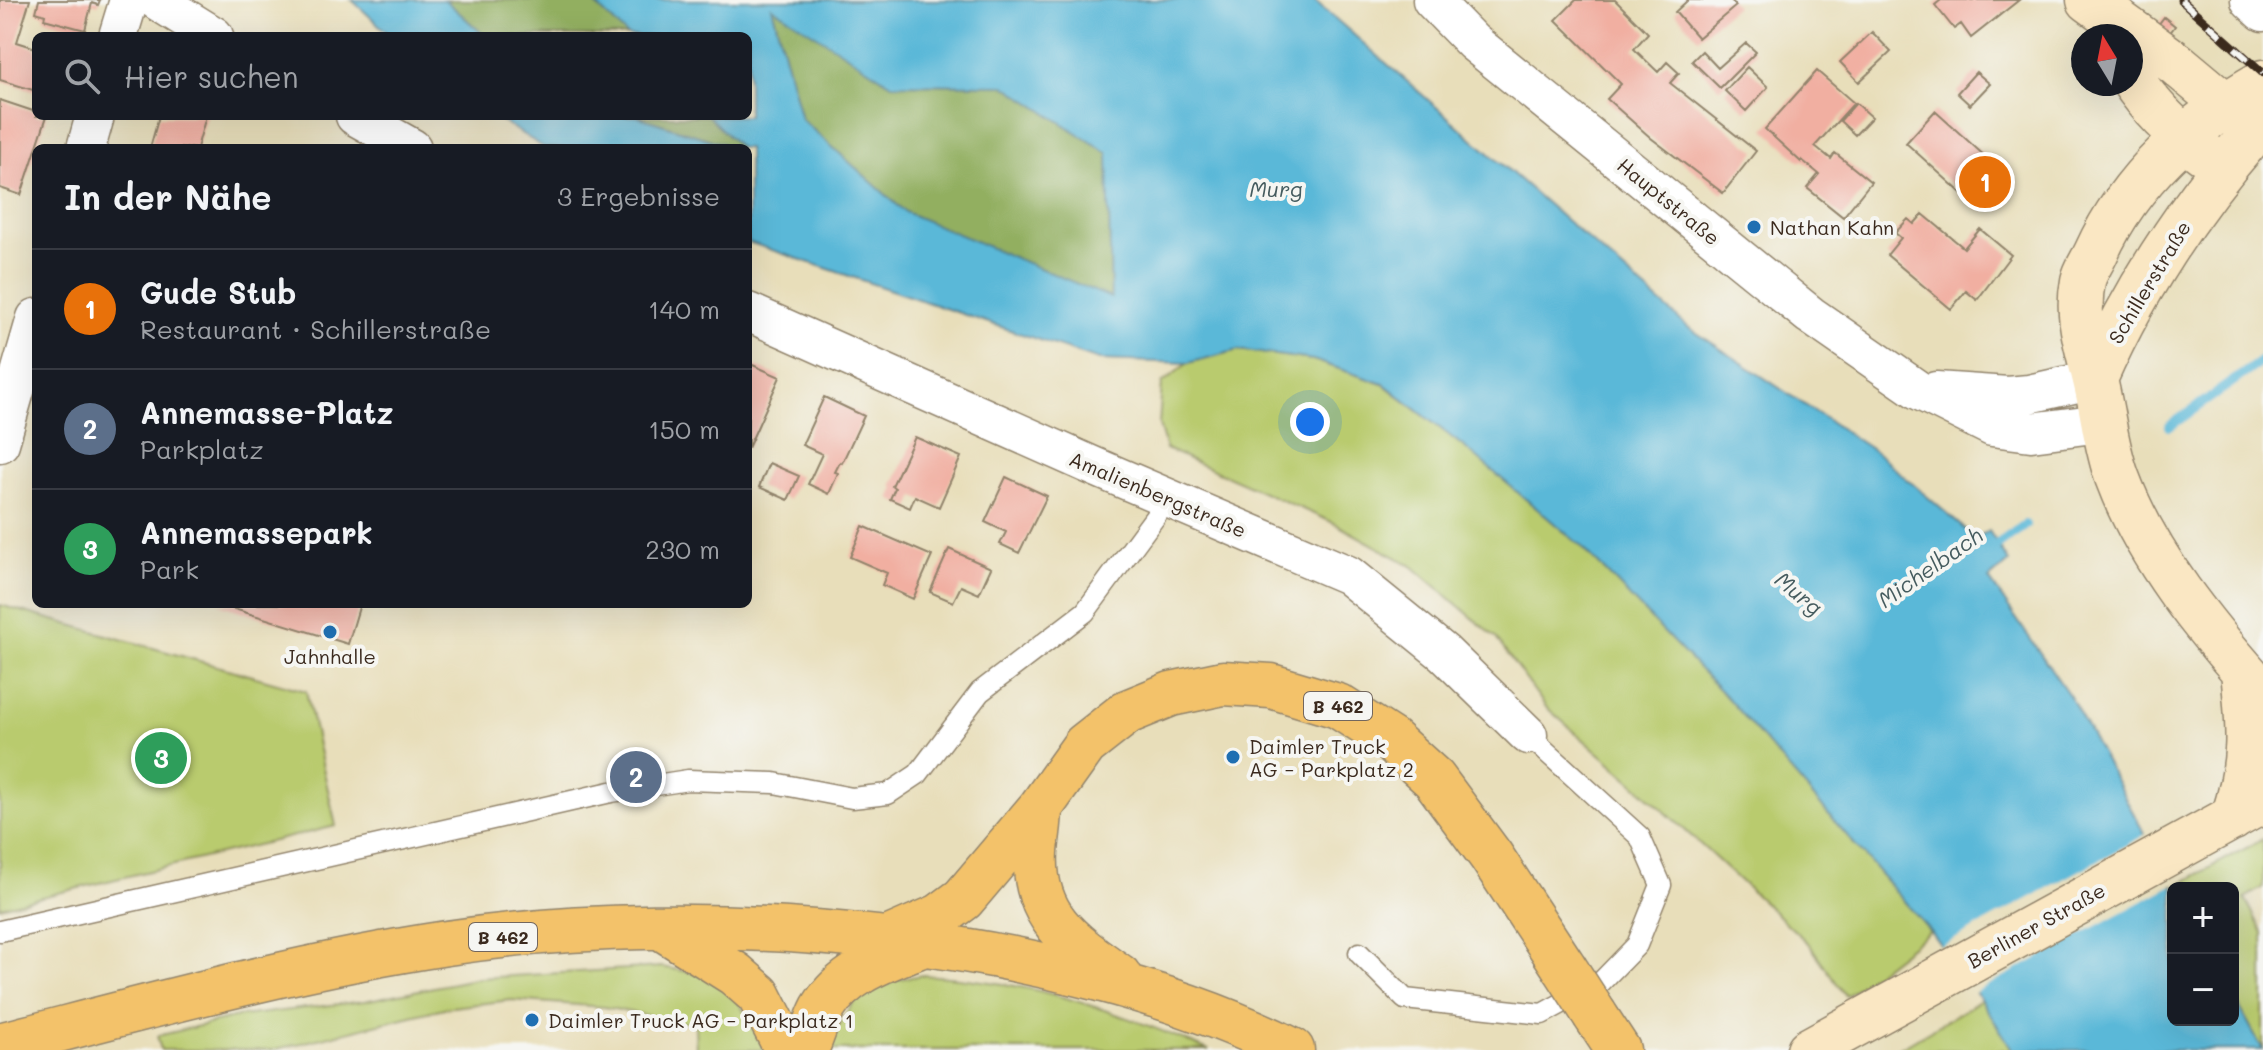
<!DOCTYPE html>
<html lang="de">
<head>
<meta charset="utf-8">
<style>
  :root { --surface:#171b24; --page:#20242c; --text:#f1f3f6; --muted:#9ea1a6; --line:#363941; --accent:#1f6fb2 }
  body { margin:0; font-family:Mali,sans-serif; background:var(--page); color:var(--text) }
  .controls { position:absolute; right:24px; bottom:24px; display:grid; overflow:hidden; border-radius:12px; box-shadow:0 8px 32px #0002 }
  .controls button { width:72px; height:72px; display:grid; place-items:center; padding:0; border:0; border-bottom:2px solid var(--line); background:var(--surface); color:var(--text); font:40px sans-serif }
  .compass { position:absolute; left:2071px; top:24px; width:72px; height:72px; border-radius:50%; background:var(--surface); box-shadow:0 8px 32px #0002; rotate:350deg }
  .you { position:absolute; left:1310px; top:422px; width:28px; height:28px; margin:-20px; border:6px solid #fff; border-radius:50%; background:#1a73e8; box-shadow:0 0 0 12px #1a73e833 }
  .badge { display:grid; place-items:center; width:52px; height:52px; border-radius:50%; background:var(--accent); color:#fff; font-size:26px; font-weight:700 }
  .pin { position:absolute; translate:-50% -50%; border:4px solid #fff; box-shadow:0 2px 8px #0006 }
  .list { margin:0; padding:0; list-style:none }
  h2 { display:flex; justify-content:space-between; align-items:center; height:104px; margin:0; padding:0 32px; font-size:34px }
  h2 small { font-size:26px; font-weight:400; color:var(--muted) }
  .list li { display:grid; grid-template-columns:52px 1fr auto; gap:24px; align-items:center; box-sizing:border-box; height:120px; padding:0 32px; border-top:2px solid var(--line) }
  .list b { display:block; font-size:30px; white-space:nowrap }
  .list p { margin:0; font-size:26px; white-space:nowrap; color:var(--muted) }
  .list em { font-size:26px; font-style:normal; color:var(--muted) }
  .icon { flex:none; width:44px; height:44px; fill:none; stroke:currentColor; stroke-width:2; stroke-linecap:round; stroke-linejoin:round }
  .map { position:relative; flex:none; width:2263px; height:1050px; overflow:hidden }
  .search { position:absolute; background:var(--surface); box-shadow:0 8px 32px #0002; left:32px; top:32px; width:720px; height:88px; display:flex; align-items:center; gap:20px; box-sizing:border-box; padding:0 28px; border-radius:12px; color:var(--muted); font-size:30px }
  .panel { position:absolute; background:var(--surface); box-shadow:0 8px 32px #0002; left:32px; top:144px; width:720px; height:464px; border-radius:12px }
  .map>svg:first-child { display:block }
</style>
</head>
<body>
<div class="map">
<svg width="2263" height="1050" viewBox="0 0 2263 1050">
  <rect width="100%" height="100%" fill="#f6f6f2"/>
  <filter id="ink" filterUnits="userSpaceOnUse"><feTurbulence type="fractalNoise" baseFrequency=".0125" numOctaves="2"/><feDisplacementMap in="SourceGraphic" scale="16" xChannelSelector="R" yChannelSelector="G"/><feConvolveMatrix kernelMatrix="1 2 1 2 8 2 1 2 1" color-interpolation-filters="sRGB"/></filter>
  <filter id="wash" filterUnits="userSpaceOnUse"><feTurbulence type="fractalNoise" baseFrequency=".006" numOctaves="4" result="noise"/><feDisplacementMap in="SourceGraphic" scale="32" xChannelSelector="R" yChannelSelector="G"/><feGaussianBlur stdDeviation="1.8" result="paint"/><feColorMatrix in="noise" values="0 0 0 0 0 0 0 0 0 0 0 0 0 0 0 0 0 1.4 0 .05"/><feComposite in="paint" operator="in"/></filter>
  <g filter="url(#wash)">
    <rect width="100%" height="100%" fill="#e8deba"/>
    <path fill="#b9cb6e" stroke="#7a7a46" stroke-width="2" d="M 1238,350 L 1313,360 L 1383,384 L 1468,450 L 1581,546 L 1731,702 L 1930,931 L 1846,996 L 1809,944 L 1637,786 L 1546,707 L 1495,637 L 1412,566 L 1334,523 L 1166,449 L 1159,425 L 1162,383 L 1188,363 Z
      M 0,605 L 306,691 L 336,826 L 0,907 Z
      M 2263,839 L 2263,887 L 2245,898 L 2263,933 L 2263,1050 L 2233,995 L 2233,888 L 2174,887 Z
      M 661,967 L 707,975 L 733,991 L 765,1050 L 696,1050 L 695,1025 L 604,1007 L 511,1000 L 444,1008 L 273,1050 L 161,1050 L 157,1036 L 241,1016 L 364,1001 L 479,978 Z
      M 923,975 C 966,978 1009,983 1051,994 C 1105,1008 1158,1029 1209,1050 L 826,1050 L 828,1042 L 855,1000 L 887,981 Z
      M 1981,1000 L 2013,1050 L 1897,1050 Z"/>
    <path fill="#92af61" stroke="#666c40" stroke-width="2" d="M 445,0 L 591,0 L 628,36 L 485,36 Z
      M 772,6 L 892,84 L 1004,85 L 1108,153 L 1111,299 L 905,212 L 801,119 Z
      M 636,116 L 708,116 L 740,148 L 736,148 Z"/>
    <path fill="#5ab8d8" stroke="#4a717b" stroke-width="2" fill-rule="evenodd" d="M 352,0 L 445,0 L 485,36 L 391,36 Z
      M 591,0 L 1314,0 L 1688,327 L 1877,453 L 1975,538 L 1989,531 L 2009,562 L 1989,579 L 2071,698 L 2174,888 L 2173,1020 L 2233,1020 L 2233,995 L 2263,1050 L 2013,1050 L 1981,1000 L 1930,931 L 1731,702 L 1581,546 L 1468,450 L 1384,384 L 1313,360 L 1238,350 L 1188,363 L 1099,360 L 748,242 L 748,148 L 740,148 L 708,116 L 748,116 L 748,36 L 628,36 ZM 772,7 L 892,84 L 1004,85 L 1108,153 L 1111,298 L 905,212 L 801,119 Z
      M 493,116 L 636,116 L 736,148 L 545,148 Z"/>
    <path fill="#e8deba" d="M 2150,832 L 2176,883 L 1972,994 L 1938,948 Z"/>
    <g fill="none" stroke-linecap="round" stroke-linejoin="round">
      <path stroke="#5ab8d8" stroke-width="10" d="M 2170,426 L 2263,360
        M 1988,551 L 2025,525"/>
    </g>
    <g id="blocks">
      <path fill="#f1afa1" d="M 0,0 L 30,0 L 17,42 L 36,48 L 36,91 L 0,80 Z
        M 39,0 L 100,0 L 98,5 L 92,3 L 85,30 L 44,19 L 45,15 L 36,12 Z
        M 1576,0 L 1615,0 L 1648,33 L 1634,49 L 1658,72 L 1667,62 L 1679,73 L 1670,83 L 1756,151 L 1723,193 L 1651,138 L 1607,99 L 1621,84 L 1556,20 Z
        M 1688,0 L 1731,0 L 1736,6 L 1698,38 L 1675,12 Z
        M 1941,0 L 2019,0 L 1971,38 L 1961,24 L 1954,29 L 1935,5 Z
        M 2164,17 L 2175,26 L 2169,34 L 2158,25 Z
        M 1872,32 L 1891,52 L 1859,82 L 1840,62 Z
        M 1746,43 L 1756,52 L 1720,88 L 1692,61 L 1702,51 L 1718,68 Z
        M 1747,67 L 1768,87 L 1746,111 L 1725,91 Z
        M 1817,71 L 1854,103 L 1815,146 L 1831,159 L 1835,153 L 1871,182 L 1843,217 L 1807,188 L 1819,174 L 1802,160 L 1801,162 L 1765,129 Z
        M 1976,72 L 1990,84 L 1970,105 L 1957,93 Z
        M 0,100 L 36,112 L 36,116 L 47,116 L 21,195 L 0,188 Z
        M 1856,103 L 1872,117 L 1855,135 L 1840,121 Z
        M 1935,111 L 2008,177 L 1979,209 L 1906,143 Z
        M 159,116 L 206,116 L 197,148 L 150,148 Z
        M 1923,214 L 1964,248 L 1980,229 L 2011,255 L 1977,300 L 1966,291 L 1951,309 L 1887,255 L 1901,238 L 1895,233 L 1908,219 L 1914,224 Z
        M 748,363 L 780,377 L 748,448 Z
        M 824,397 L 864,416 L 842,463 L 840,462 L 835,472 L 838,473 L 829,494 L 808,484 L 822,454 L 802,445 Z
        M 915,437 L 961,457 L 939,507 L 915,496 L 910,508 L 890,499 L 895,488 L 892,486 Z
        M 769,463 L 799,476 L 788,500 L 759,487 Z
        M 1006,477 L 1047,496 L 1019,553 L 1000,544 L 1006,532 L 985,522 Z
        M 863,526 L 932,556 L 913,599 L 882,585 L 887,573 L 850,557 Z
        M 949,549 L 991,568 L 979,594 L 961,586 L 953,602 L 930,592 Z
        M 218,604 L 360,604 L 348,644 Z"/>
    </g>
  </g>
  <g filter="url(#ink)">
    <use href="#blocks" fill-opacity="0" stroke="#92846c" stroke-width="2"/>
    <g fill="none" stroke-linecap="round" stroke-linejoin="round">
      <g stroke="#92846c" stroke-width="23">
        <path id="lane" d="M 0,931 L 611,792 L 688,780 L 774,783 L 852,798 L 888,794 L 918,774 L 980,692 L 1085,612 L 1169,498
          M 1359,953 L 1405,999 L 1542,1014 L 1601,982 L 1637,945 L 1661,885 L 1640,837 L 1528,735"/>
      </g>
      <g stroke="#92846c" stroke-width="41">
        <path id="street" d="M 156,0 L 214,36
          M 1432,0 L 1473,42 L 1810,315 L 1918,390 L 1992,427 L 2031,432 L 2101,423
          M 2250,0 L 2263,12
          M 118,36 L 129,0
          M 355,116 L 412,148
          M 86,148 L 95,116
          M 748,312 L 1093,466 L 1348,575 L 1444,653 L 1528,735
          M 1936,391 L 2008,396 L 2029,394 L 2095,379
          M 0,443 L 36,318"/>
      </g>
      <g stroke="#92846c" stroke-width="47">
        <path id="secondary" d="M 2089,0 L 2178,65 L 2245,121
          M 2131,78 C 2151,108 2175,132 2204,153
          M 2263,82 C 2194,121 2129,179 2096,253 C 2092,262 2085,271 2083,281 C 2076,316 2086,343 2094,376 C 2103,410 2105,444 2117,477 C 2147,558 2206,629 2263,693
          M 2095,379 C 2136,286 2195,198 2263,122
          M 2233,818 C 2252,760 2249,730 2243,671
          M 1809,1050 L 2263,801"/>
      </g>
      <g stroke="#92846c" stroke-width="47">
        <path id="primary" d="M 1040,808 C 1040,823 1037,837 1036,852 C 1032,917 1072,943 1119,976
          M 662,928 L 735,974 L 759,995 L 787,1050
          M 885,940 L 940,916 L 963,899 L 1040,808 L 1085,745 L 1127,712 L 1171,694 L 1223,683 L 1271,686 L 1338,706 L 1391,740 L 1434,779 L 1491,856 L 1564,967
          M 1595,1015 L 1618,1050
          M 0,1045 C 148,1007 295,966 447,943 C 704,904 1058,933 1292,1050
          M 806,1050 C 812,1037 816,1021 823,1008 C 844,973 884,960 919,946"/>
      </g>
      <use href="#lane" stroke="#fff" stroke-width="20"/>
      <use href="#street" stroke="#fff" stroke-width="38"/>
      <use href="#secondary" stroke="#fae7c3" stroke-width="44"/>
      <use href="#primary" stroke="#f3c26a" stroke-width="44"/>
      <g stroke="#3b2a1e" stroke-width="9">
        <path id="rail" d="M 2181,0 L 2263,73"/>
      </g>
      <use href="#rail" stroke="#f6f6f2" stroke-width="6" stroke-dasharray="18" stroke-linecap="butt"/>
      <g stroke="#92846c" stroke-width="47" stroke-linecap="butt">
        <path id="primary-bridge" d="M 1564,967 L 1595,1015"/>
      </g>
      <use href="#primary-bridge" stroke="#f3c26a" stroke-width="44"/>
    </g>
  </g>
  <g fill="#1f6fb2" stroke="#f6f6f2" stroke-width="3">
    <circle cx="1754" cy="227" r="8"/>
    <circle cx="330" cy="632" r="8"/>
    <circle cx="1233" cy="757" r="8"/>
    <circle cx="532" cy="1020" r="8"/>
  </g>
  <g text-anchor="middle" dominant-baseline="central" stroke-width="8" stroke-linejoin="round" paint-order="stroke">
    <g fill="#f6f6f2" stroke="#73675e" stroke-width="2">
      <rect x="1304" y="692" width="68" height="28" rx="6"/>
      <rect x="469" y="923" width="68" height="28" rx="6"/>
    </g>
    <g font-size="18" font-weight="bold" fill="#3b2a1e">
      <text x="1338" y="706">B 462</text>
      <text x="503" y="937">B 462</text>
    </g>
    <g font-size="20" fill="#3b2a1e" stroke="#f6f6f2">
      <text transform="translate(1669 201) rotate(39)">Hauptstraße</text>
      <text transform="translate(2149 282) rotate(-59)">Schillerstraße</text>
      <text transform="translate(1158 494) rotate(23)">Amalienbergstraße</text>
      <text transform="translate(2036 925) rotate(-29)">Berliner Straße</text>
    </g>
    <g font-size="20" fill="#3b2a1e" stroke="#f6f6f2" text-anchor="start">
      <text x="1770" y="227">Nathan Kahn</text>
      <text x="330" y="656" text-anchor="middle">Jahnhalle</text>
      <text x="1249" y="746">Daimler Truck<tspan x="1249" dy="23">AG − Parkplatz 2</tspan></text>
      <text x="548" y="1020">Daimler Truck AG − Parkplatz 1</text>
    </g>
    <g font-size="22" font-style="italic" fill="#465c5f" stroke="#f6f6f2">
      <text x="1276" y="188">Murg</text>
      <text transform="translate(1930 567) rotate(-35)">Michelbach</text>
      <text transform="translate(1799 593) rotate(40)">Murg</text>
    </g>
  </g>
</svg>
<div class="controls">
<button>+</button>
<button>−</button>
</div>
<svg class="compass" viewBox="-18 -18 36 36"><path d="M0-13l5 13h-10z" fill="#e53935"/><path d="M0 13l5-13h-10z" fill="#9ea1a6"/></svg>
<div class="you"></div>
<div class="pin badge" style="left:1985px;top:182px;background:#e8710a">1</div>
<div class="pin badge" style="left:636px;top:777px;background:#5c6f8a">2</div>
<div class="pin badge" style="left:161px;top:758px;background:#2e9e5b">3</div>
<div class="search"><svg class="icon" aria-label="search" viewBox="0 0 24 24"><circle cx="10" cy="10" r="6"/><path d="M15 15l6 6"/></svg>Hier suchen</div>
<section class="panel">
<h2>In der Nähe<small>3 Ergebnisse</small></h2>
<ul class="list">
<li><span class="badge" style="background:#e8710a">1</span><div><b>Gude Stub</b><p>Restaurant · Schillerstraße</p></div><em>140 m</em></li>
<li><span class="badge" style="background:#5c6f8a">2</span><div><b>Annemasse-Platz</b><p>Parkplatz</p></div><em>150 m</em></li>
<li><span class="badge" style="background:#2e9e5b">3</span><div><b>Annemassepark</b><p>Park</p></div><em>230 m</em></li>
</ul>
</section>
</div>
</body>
</html>
